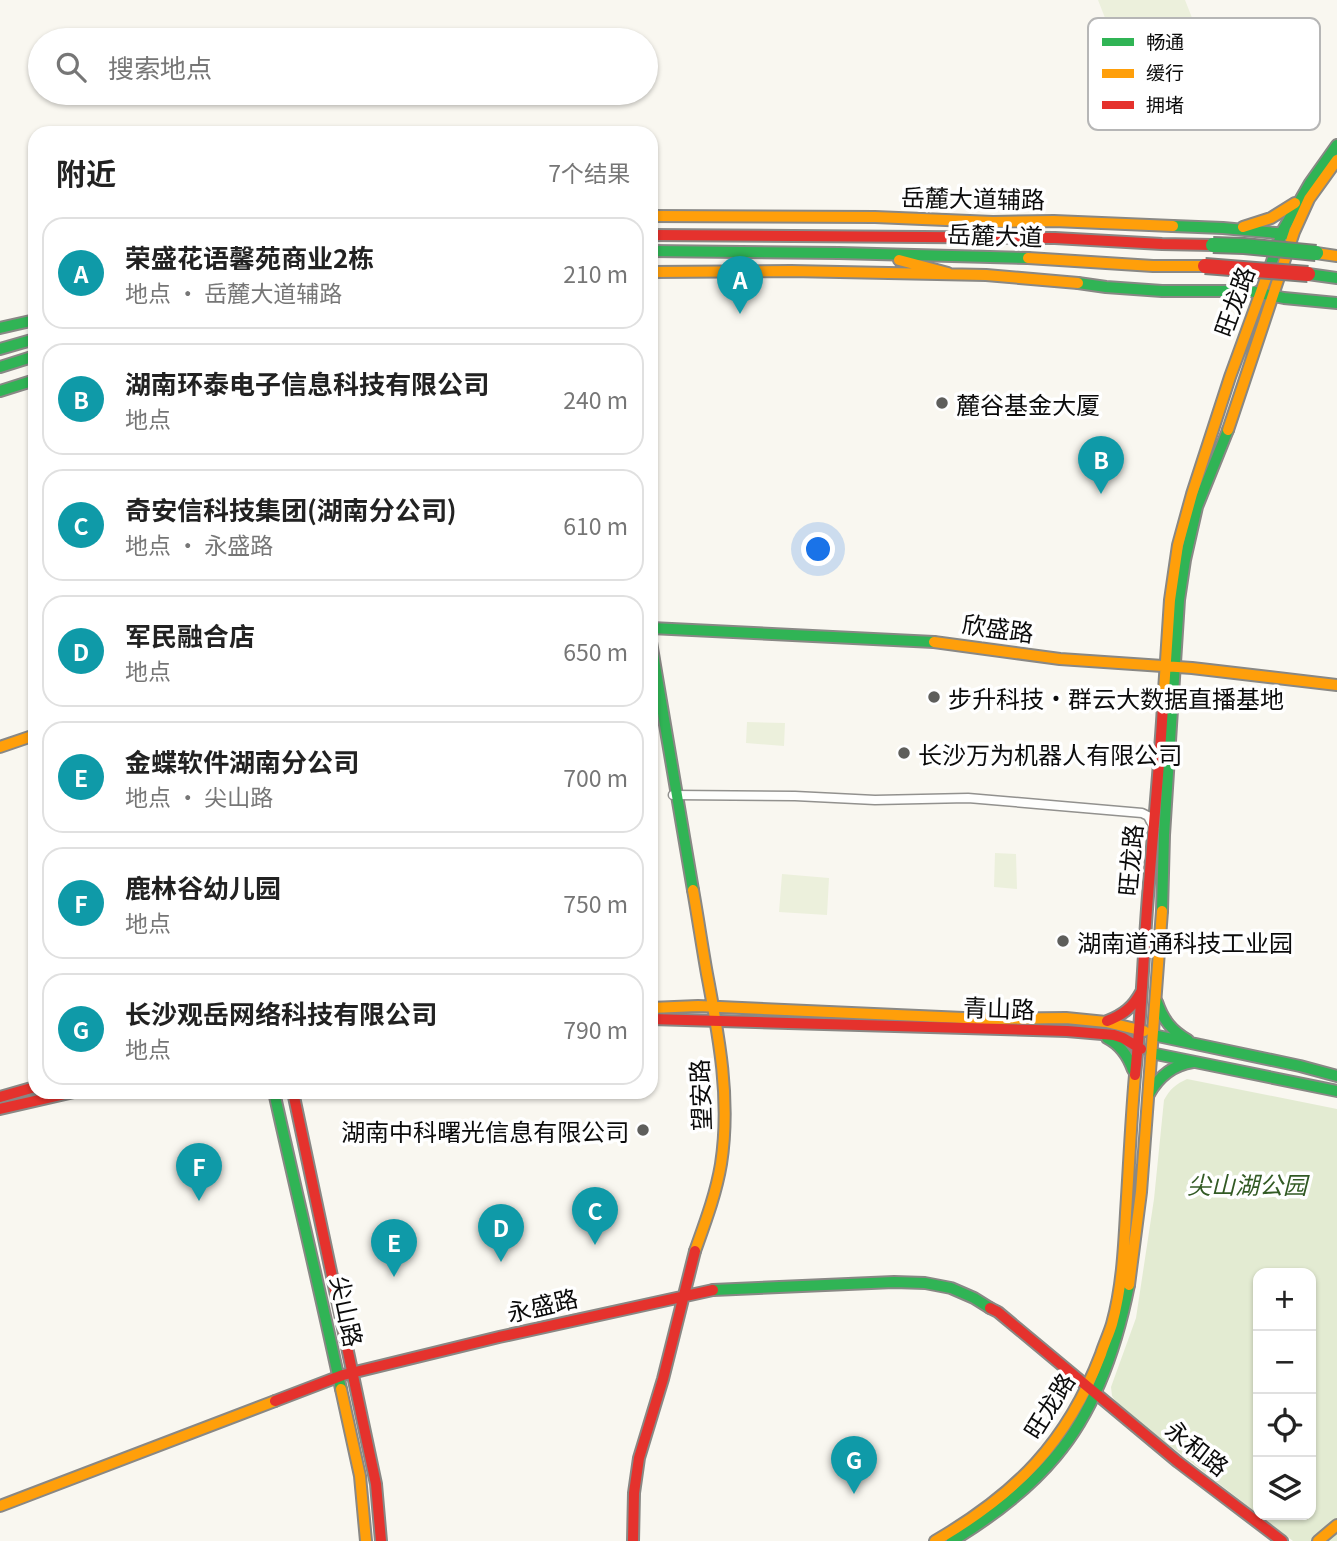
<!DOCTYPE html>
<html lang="zh">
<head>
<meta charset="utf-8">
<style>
  :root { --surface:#fff; --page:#f2f2f2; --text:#222; --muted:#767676; --line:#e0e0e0; --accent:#5e5e5b }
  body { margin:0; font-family:Georgia,"Noto Sans SC",serif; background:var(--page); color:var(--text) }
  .controls { position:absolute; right:21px; bottom:21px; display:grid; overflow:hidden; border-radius:14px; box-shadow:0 2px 5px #0004 }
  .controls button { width:63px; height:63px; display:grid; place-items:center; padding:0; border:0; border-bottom:2px solid var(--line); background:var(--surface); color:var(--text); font:35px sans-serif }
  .you { position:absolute; left:819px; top:550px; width:24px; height:24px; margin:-18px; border:5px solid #fff; border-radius:50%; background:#1a73e8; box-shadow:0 0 0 10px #1a73e833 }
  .badge { display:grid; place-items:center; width:46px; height:46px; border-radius:50%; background:var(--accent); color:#fff; font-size:23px; font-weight:700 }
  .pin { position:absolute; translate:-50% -58px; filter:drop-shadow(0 2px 4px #0008) }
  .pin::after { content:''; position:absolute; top:37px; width:24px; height:21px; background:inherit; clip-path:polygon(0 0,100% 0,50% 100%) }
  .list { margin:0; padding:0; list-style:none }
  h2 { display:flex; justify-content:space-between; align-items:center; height:91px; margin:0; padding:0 28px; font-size:30px }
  h2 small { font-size:23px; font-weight:400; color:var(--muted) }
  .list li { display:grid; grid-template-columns:46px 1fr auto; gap:21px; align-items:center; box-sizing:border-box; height:112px; margin:0 14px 14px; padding:0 14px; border:2px solid var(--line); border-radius:21px }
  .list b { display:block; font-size:26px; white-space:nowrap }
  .list p { margin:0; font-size:23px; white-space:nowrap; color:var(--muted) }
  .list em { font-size:23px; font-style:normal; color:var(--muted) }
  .icon { flex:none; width:38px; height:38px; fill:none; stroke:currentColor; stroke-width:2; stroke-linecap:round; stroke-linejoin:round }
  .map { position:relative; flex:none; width:1337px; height:1541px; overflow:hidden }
  .search { position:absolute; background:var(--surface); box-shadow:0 2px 5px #0004; left:28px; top:28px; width:630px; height:77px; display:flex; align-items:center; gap:18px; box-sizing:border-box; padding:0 24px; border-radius:38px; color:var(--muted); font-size:26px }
  .panel { position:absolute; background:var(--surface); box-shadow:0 2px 5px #0004; left:28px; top:126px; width:630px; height:973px; border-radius:21px }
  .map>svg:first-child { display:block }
</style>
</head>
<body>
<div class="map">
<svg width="1337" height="1541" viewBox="0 0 1337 1541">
  <rect width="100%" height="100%" fill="#f9f7f0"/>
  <path fill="#e3ebd2" d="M 1187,1079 L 1337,1109 L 1337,1541 L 1293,1541 L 1259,1515 L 1311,1515 L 1311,1273 L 1258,1273 L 1258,1514 L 1146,1427 L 1116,1402 L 1112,1396 L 1111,1387 L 1136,1318 L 1154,1199 L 1164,1100 C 1170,1089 1176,1084 1187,1079 Z"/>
  <path fill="#ecf0dc" d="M 1098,0 L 1185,0 L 1219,86 L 1143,115 Z
    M 747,722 L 785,723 L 784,746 L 746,743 Z
    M 995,853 L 1016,854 L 1017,889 L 994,887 Z
    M 782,874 L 829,878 L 827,915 L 779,912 Z"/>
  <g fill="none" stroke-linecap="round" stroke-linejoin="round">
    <g stroke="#92918e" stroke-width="11">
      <path id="street" d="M 673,795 L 795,796 L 875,800 L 968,798 L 1142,813 L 1148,816 L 1154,828"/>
    </g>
    <g stroke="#898885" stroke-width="14">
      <path id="fast" d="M 1173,226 L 1223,228 L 1287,234
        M 651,251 L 839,253 L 1028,258
        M 1269,270 L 1283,230 L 1310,183 L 1337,145
        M 1308,274 L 1337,278
        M 1078,283 L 1106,287 L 1162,291 L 1250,291 L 1284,298 L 1337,303
        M 0,328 L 35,320
        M 0,349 L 35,339
        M 0,367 L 35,356
        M 0,391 L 35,380
        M 651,628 L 934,642
        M 651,642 L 693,890
        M 1162,911 L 1164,835 L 1179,600 L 1185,560 L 1197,507 L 1228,430
        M 1157,1002 C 1163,1020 1172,1031 1188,1040
        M 1153,1035 L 1300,1066 L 1337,1076
        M 1107,1038 C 1121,1045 1128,1056 1133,1070
        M 1151,1053 L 1337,1091
        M 274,1092 C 296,1191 320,1290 341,1389
        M 1149,1094 C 1159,1076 1173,1065 1193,1062
        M 713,1290 L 894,1282 L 925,1283 L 951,1288 L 974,1298 L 990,1308
        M 952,1541 C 990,1518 1027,1491 1056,1456 C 1096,1409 1117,1345 1129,1285"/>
    </g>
    <g stroke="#898885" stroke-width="14">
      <path id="slow" d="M 651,216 L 875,217 L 993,222 L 1054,221 L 1173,226
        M 1243,227 L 1271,218 L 1295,203
        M 1316,253 L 1337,256
        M 1028,258 L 1153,266 L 1205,266
        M 899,260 L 948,273
        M 651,272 L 791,271 L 986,275 L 1078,283
        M 1228,430 L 1294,232 L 1309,199 L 1337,160
        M 934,642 L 1060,659 L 1192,668 L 1337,685
        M 1163,706 L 1170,600 L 1178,545 L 1192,494 L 1230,377 L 1269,270
        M 0,747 L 35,735
        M 693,890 C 698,918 702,946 707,974 C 719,1037 731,1100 721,1164 C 716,1194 705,1223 695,1251
        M 651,1008 L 698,1006 L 986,1019 L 1066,1018 L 1106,1022 L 1144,1031
        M 1129,1285 L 1141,1192 L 1162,911
        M 341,1389 L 360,1476 L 366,1541
        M 0,1506 L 275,1401
        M 935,1541 C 1016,1494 1067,1443 1101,1354 C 1104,1344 1109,1334 1112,1324 C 1122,1288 1124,1250 1126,1213 C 1129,1167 1131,1121 1135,1075
        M 1318,1541 L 1337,1525"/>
    </g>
    <g stroke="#898885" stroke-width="14">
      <path id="jam" d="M 651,235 L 1055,238 L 1162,244 L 1213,245
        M 651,1019 L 1067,1031 L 1114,1035 L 1123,1038 L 1141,1049
        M 1107,1021 C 1123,1015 1133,1007 1141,992
        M 1135,1075 C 1141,1019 1143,964 1147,909 C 1152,841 1159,774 1163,706
        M 293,1092 L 376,1484 L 381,1541
        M 0,1097 L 35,1087
        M 0,1109 L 74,1092
        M 990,1308 L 998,1312 L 1178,1462 L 1282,1541
        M 275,1401 L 343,1375 L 499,1337 L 713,1290
        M 633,1541 L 634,1493 L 639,1458 L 663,1379 L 695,1251"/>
    </g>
    <use href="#street" stroke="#fefefd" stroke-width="8"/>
    <use href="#fast" stroke="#30b455" stroke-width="10"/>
    <use href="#slow" stroke="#ff9f0a" stroke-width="10"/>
    <use href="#jam" stroke="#e5322d" stroke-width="10"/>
    <g stroke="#7f7f7b" stroke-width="18" stroke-linecap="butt">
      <path id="fast-bridge" d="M 1213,245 L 1244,246 L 1316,253"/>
    </g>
    <g stroke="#7f7f7b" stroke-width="18" stroke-linecap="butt">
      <path id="jam-bridge" d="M 1205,266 L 1308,274"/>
    </g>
    <use href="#fast-bridge" stroke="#30b455" stroke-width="14"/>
    <use href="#jam-bridge" stroke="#e5322d" stroke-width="14"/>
  </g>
  <g fill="#5e5e5b" stroke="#fff" stroke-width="2.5">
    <circle cx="942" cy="403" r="7"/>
    <circle cx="934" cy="697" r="7"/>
    <circle cx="904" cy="753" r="7"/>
    <circle cx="1063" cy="941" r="7"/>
    <circle cx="643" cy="1130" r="7"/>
  </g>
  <g text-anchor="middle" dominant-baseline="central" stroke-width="7" stroke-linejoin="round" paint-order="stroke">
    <g font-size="24" fill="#0b0b0b" stroke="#fff">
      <text transform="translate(973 197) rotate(1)">岳麓大道辅路</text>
      <text transform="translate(995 234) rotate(2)">岳麓大道</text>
      <text transform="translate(1233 301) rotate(-70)">旺龙路</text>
      <text transform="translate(998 627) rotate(8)">欣盛路</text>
      <text transform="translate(1129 860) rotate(-85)">旺龙路</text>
      <text transform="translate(999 1007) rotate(2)">青山路</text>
      <text transform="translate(699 1095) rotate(-92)">望安路</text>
      <text transform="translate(542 1304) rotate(-13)">永盛路</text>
      <text transform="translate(348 1311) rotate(78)">尖山路</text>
      <text transform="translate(1048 1405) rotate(-58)">旺龙路</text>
      <text transform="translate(1198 1447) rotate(38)">永和路</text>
    </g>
    <g font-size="24" fill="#0b0b0b" stroke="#fff" text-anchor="start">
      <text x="956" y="403">麓谷基金大厦</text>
      <text x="948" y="697">步升科技·群云大数据直播基地</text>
      <text x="918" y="753">长沙万为机器人有限公司</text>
      <text x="1077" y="941">湖南道通科技工业园</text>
      <text x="629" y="1130" text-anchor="end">湖南中科曙光信息有限公司</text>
    </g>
    <g font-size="24" font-style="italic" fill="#325a24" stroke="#fff">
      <text x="1247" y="1183">尖山湖公园</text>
    </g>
  </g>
  <rect x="1088" y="18" width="232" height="112" rx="10" fill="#fff" stroke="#b6b6b6" stroke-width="2"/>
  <rect x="1102" y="38" width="32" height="8" fill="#30b455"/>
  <rect x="1102" y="69" width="32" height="9" fill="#ff9f0a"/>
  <rect x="1102" y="101" width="32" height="8" fill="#e5322d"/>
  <g font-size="19" fill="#0b0b0b">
    <text x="1146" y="49">畅通</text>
    <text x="1146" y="80">缓行</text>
    <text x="1146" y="112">拥堵</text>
  </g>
</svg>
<div class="controls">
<button>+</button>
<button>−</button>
<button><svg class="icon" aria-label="locate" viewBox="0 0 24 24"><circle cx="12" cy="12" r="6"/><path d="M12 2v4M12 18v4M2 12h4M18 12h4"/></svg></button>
<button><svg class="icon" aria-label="layers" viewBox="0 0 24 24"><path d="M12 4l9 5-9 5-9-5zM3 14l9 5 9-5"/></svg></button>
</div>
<div class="you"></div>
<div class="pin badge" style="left:740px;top:314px;background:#0f9aa8">A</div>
<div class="pin badge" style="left:1101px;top:494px;background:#0f9aa8">B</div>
<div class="pin badge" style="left:595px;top:1245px;background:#0f9aa8">C</div>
<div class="pin badge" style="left:501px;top:1262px;background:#0f9aa8">D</div>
<div class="pin badge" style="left:394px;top:1277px;background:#0f9aa8">E</div>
<div class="pin badge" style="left:199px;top:1201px;background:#0f9aa8">F</div>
<div class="pin badge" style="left:854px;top:1494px;background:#0f9aa8">G</div>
<div class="search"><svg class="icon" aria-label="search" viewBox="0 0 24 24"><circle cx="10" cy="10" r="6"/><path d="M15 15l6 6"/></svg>搜索地点</div>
<section class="panel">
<h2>附近<small>7个结果</small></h2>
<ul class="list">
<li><span class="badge" style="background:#0f9aa8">A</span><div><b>荣盛花语馨苑商业2栋</b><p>地点 · 岳麓大道辅路</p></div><em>210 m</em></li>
<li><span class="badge" style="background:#0f9aa8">B</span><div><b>湖南环泰电子信息科技有限公司</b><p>地点</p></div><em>240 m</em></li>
<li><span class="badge" style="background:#0f9aa8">C</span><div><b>奇安信科技集团(湖南分公司)</b><p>地点 · 永盛路</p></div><em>610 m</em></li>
<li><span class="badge" style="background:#0f9aa8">D</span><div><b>军民融合店</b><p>地点</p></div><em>650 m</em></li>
<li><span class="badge" style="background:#0f9aa8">E</span><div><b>金蝶软件湖南分公司</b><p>地点 · 尖山路</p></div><em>700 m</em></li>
<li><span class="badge" style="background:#0f9aa8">F</span><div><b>鹿林谷幼儿园</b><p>地点</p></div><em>750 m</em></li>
<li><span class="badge" style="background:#0f9aa8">G</span><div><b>长沙观岳网络科技有限公司</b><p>地点</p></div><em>790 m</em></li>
</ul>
</section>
</div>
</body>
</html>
